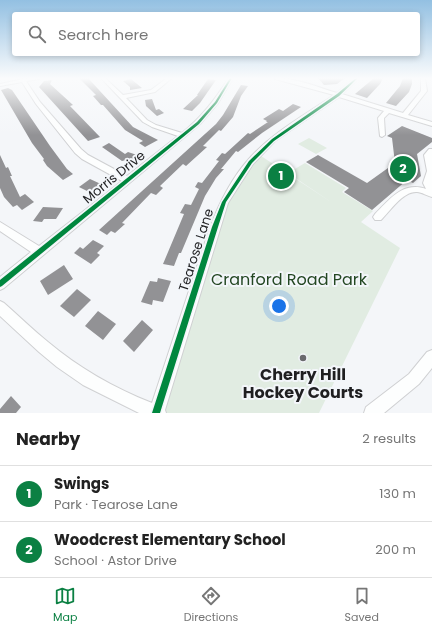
<!DOCTYPE html>
<html lang="en">
<head>
<meta charset="utf-8">
<style>
  :root { --surface:#fff; --page:#f6f6f6; --text:#222; --muted:#767676; --line:#e0e0e0; --accent:#0b8043 }
  body { margin:0; font-family:Poppins,sans-serif; background:var(--page); color:var(--text) }
  .you { position:absolute; left:279px; top:306px; width:14px; height:14px; margin:-10px; border:3px solid #fff; border-radius:50%; background:#1a73e8; box-shadow:0 0 0 6px #1a73e833 }
  .badge { display:grid; place-items:center; width:26px; height:26px; border-radius:50%; background:var(--accent); color:#fff; font-size:13px; font-weight:700 }
  .pin { position:absolute; translate:-50% -50%; border:2px solid #fff; box-shadow:0 1px 4px #0006 }
  .list { margin:0; padding:0; list-style:none }
  h2 { display:flex; justify-content:space-between; align-items:center; height:52px; margin:0; padding:0 16px; font-size:17px }
  h2 small { font-size:13px; font-weight:400; color:var(--muted) }
  .list li { display:grid; grid-template-columns:26px 1fr auto; gap:12px; align-items:center; box-sizing:border-box; height:56px; padding:0 16px; border-top:1px solid var(--line) }
  .list b { display:block; font-size:15px; white-space:nowrap }
  .list p { margin:0; font-size:13px; white-space:nowrap; color:var(--muted) }
  .list em { font-size:13px; font-style:normal; color:var(--muted) }
  .icon { flex:none; width:22px; height:22px; fill:none; stroke:currentColor; stroke-width:2; stroke-linecap:round; stroke-linejoin:round }
  .map { position:relative; flex:none; width:432px; height:413px; overflow:hidden }
  .search { position:absolute; background:var(--surface); box-shadow:0 2px 6px #0003; left:12px; right:12px; top:12px; height:44px; display:flex; align-items:center; gap:10px; box-sizing:border-box; padding:0 14px; border-radius:4px; color:var(--muted); font-size:15px }
  .sheet { height:164px; background:var(--surface) }
  nav { display:flex; justify-content:space-around; align-items:center; box-sizing:border-box; height:56px; border-top:1px solid var(--line); background:var(--surface); font-size:11px; color:var(--muted) }
  nav a { display:grid; justify-items:center; gap:2px }
  nav .on { color:var(--accent) }
  .map>svg:first-child { display:block }
</style>
</head>
<body>
<div class="map">
<svg width="432" height="413" viewBox="0 0 432 413">
  <rect width="100%" height="100%" fill="#f4f6f9"/>
  <path fill="#e1ece2" d="M 309,138 L 327,148 L 316,154 L 298,144 Z
    M 258,154 L 331,202 L 288,173 L 305,163 L 346,188 L 342,192 L 373,211 L 361,222 L 400,248 L 319,413 L 158,413 L 224,202 Z"/>
  <path fill="#929295" d="M 79,78 L 88,78 L 133,127 L 158,140 L 145,147 L 139,143 L 143,141 L 125,130 L 103,105 L 101,105 L 93,96 L 96,95 Z
    M 318,78 L 345,78 L 337,84 L 324,85 Z
    M 374,78 L 383,78 L 380,84 L 367,98 L 355,94 Z
    M 403,78 L 412,78 L 412,84 L 409,92 L 396,106 L 386,103 L 400,86 Z
    M 131,79 L 142,88 L 130,90 L 130,87 L 123,81 Z
    M 208,79 L 216,80 L 200,103 L 192,111 L 183,109 L 198,95 L 197,95 Z
    M 52,80 L 50,84 L 73,105 L 70,106 L 100,137 L 88,141 L 39,87 L 44,81 Z
    M 241,85 L 248,86 L 241,96 L 233,117 L 221,131 L 219,130 L 203,146 L 207,147 L 186,166 L 183,164 L 160,186 L 163,188 L 156,195 L 151,193 L 122,223 L 125,224 L 115,233 L 111,231 L 107,235 L 99,230 L 216,124 L 223,115 Z
    M 8,88 L 12,90 L 50,146 L 67,169 L 73,174 L 63,180 L 47,166 L 43,160 L 44,159 L 32,143 L 1,90 Z
    M 152,99 L 156,110 L 159,109 L 164,113 L 157,116 L 146,106 L 145,100 Z
    M 293,104 L 301,107 L 262,133 L 238,152 L 236,151 L 221,169 L 224,169 L 216,178 L 205,196 L 181,253 L 179,253 L 174,266 L 163,264 L 184,214 L 180,213 L 185,204 L 191,205 L 199,189 L 195,187 L 198,182 L 202,183 L 219,161 L 216,160 L 222,153 L 225,154 L 248,133 L 250,134 L 268,122 L 266,122 L 267,121 L 263,119 L 279,109 L 283,111 Z
    M 402,126 L 432,138 L 432,142 L 417,154 L 421,176 L 413,183 L 407,180 L 372,210 L 344,192 L 349,188 L 306,162 L 318,155 L 367,183 L 395,163 L 392,138 L 387,136 Z
    M 109,143 L 125,154 L 128,152 L 140,156 L 133,162 L 126,160 L 122,161 L 102,147 Z
    M 0,155 L 6,168 L 8,167 L 12,176 L 10,176 L 20,197 L 25,194 L 34,202 L 22,210 L 17,205 L 13,207 L 4,197 L 0,188 Z
    M 90,179 L 103,185 L 93,194 L 79,187 Z
    M 43,207 L 63,208 L 56,219 L 44,219 L 42,222 L 33,221 Z
    M 93,240 L 104,246 L 97,253 L 100,255 L 91,264 L 74,253 L 80,247 L 83,249 Z
    M 64,265 L 73,279 L 48,295 L 40,281 Z
    M 158,278 L 171,281 L 163,302 L 153,300 L 152,305 L 141,302 L 150,281 L 157,282 Z
    M 77,289 L 91,300 L 74,317 L 60,306 Z
    M 98,311 L 116,324 L 103,340 L 85,326 Z
    M 142,320 L 153,330 L 134,352 L 123,341 Z
    M 11,396 L 21,407 L 16,413 L 0,413 L 0,409 Z"/>
  <g fill="none" stroke-linecap="round" stroke-linejoin="round">
    <g stroke="#cfd0d2" stroke-width="2">
      <path id="minor" d="M 39,78 L 39,79 L 26,81 L 40,102 L 81,149 L 88,155 L 127,176 L 178,136 L 152,127 L 143,122 L 101,78 L 105,78 L 123,95 L 151,90 L 167,78 L 172,78 L 155,92 L 126,98 L 147,120 L 156,125 L 182,133 C 202,117 215,99 229,78 L 233,78 L 218,103 L 200,124 L 4,288 L 0,290 L 0,277 L 31,252 L 0,231 L 0,222 L 39,246 L 122,181 L 82,159 L 75,153 L 36,104 L 22,82 L 0,86 L 0,84 L 23,79 Z
        M 275,78 C 296,78 317,87 337,93 L 355,78 L 359,78 L 342,94 L 403,113 L 421,91 L 421,78 L 425,78 L 427,91 L 408,115 L 432,122 L 432,126 L 389,113 L 384,118 L 385,135 L 382,137 L 380,136 L 378,118 L 384,111 L 339,97 L 275,141 L 253,164 L 228,203 L 165,410 L 166,413 L 139,413 L 83,385 L 57,367 L 39,352 L 0,316 L 0,301 L 4,303 C 19,316 33,330 48,342 C 79,368 114,388 152,403 L 210,227 C 219,204 231,179 248,160 C 271,133 305,115 334,95 L 275,79 Z
        M 429,149 L 432,149 L 432,197 C 427,196 422,192 417,192 C 403,191 390,211 381,220 L 375,220 L 373,217 L 375,214 C 390,199 403,181 426,189 L 423,183 L 427,171 L 424,155 Z
        M 432,350 L 432,368 L 419,384 L 384,413 L 364,413 L 366,407 L 409,374 L 427,352 Z"/>
    </g>
    <use href="#minor" fill="#fdfefe" fill-rule="evenodd"/>
    <g stroke="#f3f6fa" stroke-width="3">
      <path id="cycleway" d="M 230,78 L 232,78 L 217,103 L 199,124 L 2,286 L 0,287 L 0,280 L 197,122 L 215,102 Z
        M 356,78 L 358,78 L 339,96 L 274,141 L 252,163 L 226,202 L 218,227 L 160,413 L 152,413 L 212,227 L 222,202 L 249,161 L 272,139 L 337,94 Z"/>
    </g>
    <use href="#cycleway" fill="#00873e" fill-rule="evenodd"/>
  </g>
  <linearGradient id="sky" x2="0" y2="1"><stop stop-color="#93c0e2"/><stop offset="0.58" stop-color="#fafbfc"/><stop offset="1" stop-color="#fafbfc" stop-opacity="0"/></linearGradient>
  <rect width="432" height="135" fill="url(#sky)"/>
  <circle fill="#6a6a6d" stroke="#f3f6fa" stroke-width="1.5" cx="303" cy="358" r="4"/>
  <g text-anchor="middle" dominant-baseline="central" stroke-width="4" stroke-linejoin="round" paint-order="stroke">
    <g font-size="13" fill="#1f1f21" stroke="#f3f6fa">
      <text transform="translate(114 177) rotate(-39)">Morris Drive</text>
      <text transform="translate(196 250) rotate(-72)">Tearose Lane</text>
    </g>
    <g font-size="16" fill="#234722" stroke="#f3f6fa">
      <text x="289" y="279">Cranford Road Park</text>
    </g>
    <g font-size="16" font-weight="bold" fill="#1f1f21" stroke="#f3f6fa">
      <text x="303" y="374">Cherry Hill<tspan x="303" dy="18">Hockey Courts</tspan></text>
    </g>
  </g>
</svg>
<div class="you"></div>
<div class="pin badge" style="left:281px;top:176px">1</div>
<div class="pin badge" style="left:403px;top:169px">2</div>
<div class="search"><svg class="icon" aria-label="search" viewBox="0 0 24 24"><circle cx="10" cy="10" r="6"/><path d="M15 15l6 6"/></svg>Search here</div>
</div>
<section class="sheet">
<h2>Nearby<small>2 results</small></h2>
<ul class="list">
<li><span class="badge">1</span><div><b>Swings</b><p>Park · Tearose Lane</p></div><em>130 m</em></li>
<li><span class="badge">2</span><div><b>Woodcrest Elementary School</b><p>School · Astor Drive</p></div><em>200 m</em></li>
</ul>
</section>
<nav>
<a class="on"><svg class="icon" aria-label="map" viewBox="0 0 24 24"><path d="M3 6l6-2 6 2 6-2v14l-6 2-6-2-6 2zM9 4v14M15 6v14"/></svg>Map</a>
<a><svg class="icon" aria-label="directions" viewBox="0 0 24 24"><path d="M12 3l9 9-9 9-9-9zM9 14v-3h6M13 9l2 2-2 2"/></svg>Directions</a>
<a><svg class="icon" aria-label="saved" viewBox="0 0 24 24"><path d="M7 4h10v16l-5-4-5 4z"/></svg>Saved</a>
</nav>
</body>
</html>
